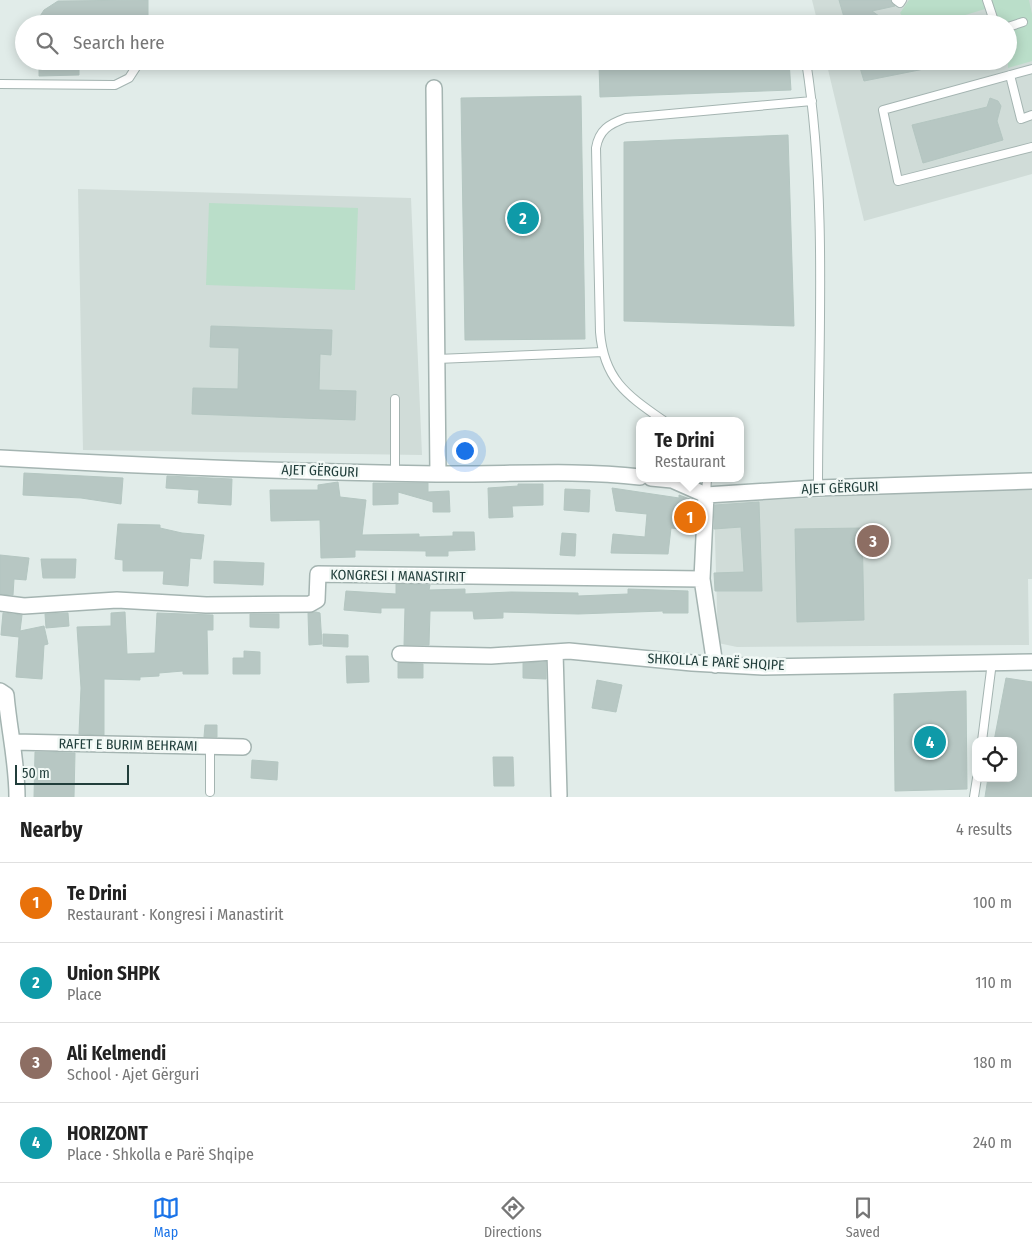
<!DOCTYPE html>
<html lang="en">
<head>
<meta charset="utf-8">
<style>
  :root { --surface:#fff; --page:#f2f2f2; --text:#222; --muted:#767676; --line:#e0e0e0; --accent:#1a73e8 }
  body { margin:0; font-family:"Fira Sans Condensed",sans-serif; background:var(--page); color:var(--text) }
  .controls { position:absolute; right:15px; bottom:15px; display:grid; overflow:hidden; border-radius:10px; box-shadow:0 2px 12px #0003 }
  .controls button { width:45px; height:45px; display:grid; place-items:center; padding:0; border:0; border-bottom:1px solid var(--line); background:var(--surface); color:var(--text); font:25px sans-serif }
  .scale { position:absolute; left:15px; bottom:12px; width:114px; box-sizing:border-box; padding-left:5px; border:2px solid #213e3b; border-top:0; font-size:14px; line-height:18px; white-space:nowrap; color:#213e3b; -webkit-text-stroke:4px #f2f9f6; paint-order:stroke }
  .you { position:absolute; left:464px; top:450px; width:18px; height:18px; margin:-12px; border:4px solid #fff; border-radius:50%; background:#1a73e8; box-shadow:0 0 0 8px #1a73e833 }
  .badge { display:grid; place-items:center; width:32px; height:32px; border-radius:50%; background:var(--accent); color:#fff; font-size:16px; font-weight:700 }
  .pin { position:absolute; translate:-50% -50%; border:2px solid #fff; box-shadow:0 1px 5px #0006 }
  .popup { position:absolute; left:636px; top:417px; width:108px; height:65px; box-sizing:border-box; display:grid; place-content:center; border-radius:10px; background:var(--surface); filter:drop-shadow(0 1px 4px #0005); font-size:16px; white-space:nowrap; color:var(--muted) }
  .popup b { font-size:19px; color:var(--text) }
  .popup::after { content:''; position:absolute; left:50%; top:100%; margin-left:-10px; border:10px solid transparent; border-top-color:var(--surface) }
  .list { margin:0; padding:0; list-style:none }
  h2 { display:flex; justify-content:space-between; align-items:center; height:65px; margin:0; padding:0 20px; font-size:21px }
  h2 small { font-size:16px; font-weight:400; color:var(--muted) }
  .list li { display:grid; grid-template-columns:32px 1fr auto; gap:15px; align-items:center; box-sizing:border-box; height:80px; padding:0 20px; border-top:1px solid var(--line) }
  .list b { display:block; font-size:19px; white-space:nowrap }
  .list p { margin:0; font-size:16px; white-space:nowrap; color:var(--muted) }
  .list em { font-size:16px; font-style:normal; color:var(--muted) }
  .icon { flex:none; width:28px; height:28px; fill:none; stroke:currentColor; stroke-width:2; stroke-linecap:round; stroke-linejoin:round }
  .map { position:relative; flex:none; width:1032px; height:797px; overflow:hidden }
  .search { position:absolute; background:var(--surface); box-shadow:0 2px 12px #0003; left:15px; right:15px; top:15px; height:55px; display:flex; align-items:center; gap:12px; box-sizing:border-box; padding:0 18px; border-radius:28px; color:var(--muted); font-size:19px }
  .sheet { height:385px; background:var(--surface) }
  nav { display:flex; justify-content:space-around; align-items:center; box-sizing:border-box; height:70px; border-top:1px solid var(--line); background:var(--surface); font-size:14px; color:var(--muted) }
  nav a { display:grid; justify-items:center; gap:2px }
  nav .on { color:var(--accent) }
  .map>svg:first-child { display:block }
</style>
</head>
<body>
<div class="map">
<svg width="1032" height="797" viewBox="0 0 1032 797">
  <rect width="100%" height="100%" fill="#e1ece9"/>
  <path fill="#d0dcd8" d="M 812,0 L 1032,0 L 1032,174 L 864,221 L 826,61 L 1008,61 L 1008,24 L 818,24 Z
    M 78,189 L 411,198 L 422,455 L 83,450 Z
    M 1032,486 L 1032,579 L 1028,579 L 1029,645 L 737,647 L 718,643 L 714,503 Z"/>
  <path fill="#badec9" d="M 909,0 L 982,0 L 985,9 L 949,20 L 944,15 L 908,24 L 900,13 Z
    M 990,0 L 1029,0 L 1032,14 L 1032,61 L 1008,68 L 1008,24 L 996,24 Z
    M 209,203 L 358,208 L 355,290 L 206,285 Z"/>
  <path fill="#b7c7c3" stroke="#b4c6c1" d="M 148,0 L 148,24 L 35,24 L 44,10 L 58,1 Z
    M 839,0 L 890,0 L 895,6 L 872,11 L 890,24 L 846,24 Z
    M 39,61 L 79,61 L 79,75 L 39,76 Z
    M 684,61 L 789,61 L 791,90 L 600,97 L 599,64 Z
    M 858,61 L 933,61 L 934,67 L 864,81 Z
    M 581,96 L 585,339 L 465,340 L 461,98 Z
    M 990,98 L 998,101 L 1001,106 L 997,121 L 1003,140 L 923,163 L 912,125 L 987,107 Z
    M 788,135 L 794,326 L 624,321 L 624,142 Z
    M 211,326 L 332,330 L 331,355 L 320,354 L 319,390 L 356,391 L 355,420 L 192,414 L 193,388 L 238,389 L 239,348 L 210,347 Z
    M 24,473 L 123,478 L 121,504 L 81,498 L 23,495 Z
    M 167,476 L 232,479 L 231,505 L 198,503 L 199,490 L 166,488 Z
    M 338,482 L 340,497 L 366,500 L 362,535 L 419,534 L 419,537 L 453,536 L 453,532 L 474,532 L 475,550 L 448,551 L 448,556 L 426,556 L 426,551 L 355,550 L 355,557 L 321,558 L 320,520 L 271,521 L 270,490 L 318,490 L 318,485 Z
    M 373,483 L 428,483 L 428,492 L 449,491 L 450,512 L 433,512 L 433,502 L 398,492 L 398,504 L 373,505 Z
    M 518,484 L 543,484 L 543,505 L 512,506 L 513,517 L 489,518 L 488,488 L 518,486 Z
    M 612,488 L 679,498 L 679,495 L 695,501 L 695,531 L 671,528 L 668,554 L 611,553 L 613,534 L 645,537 L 647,514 L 616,511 Z
    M 565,489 L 590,490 L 589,512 L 564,510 Z
    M 759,502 L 762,591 L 715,591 L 714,573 L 744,572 L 741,527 L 714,529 L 715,505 Z
    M 118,524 L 160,525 L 160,528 L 182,533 L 204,535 L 201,559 L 190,558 L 188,586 L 163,584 L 164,571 L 123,571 L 123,560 L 115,559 Z
    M 862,528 L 864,620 L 797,622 L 795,529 Z
    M 562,533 L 576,534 L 575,556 L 560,555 Z
    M 0,555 L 29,558 L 26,580 L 14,579 L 13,595 L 0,594 Z
    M 41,559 L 76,559 L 75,578 L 43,578 Z
    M 214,561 L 264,563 L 263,585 L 214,583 Z
    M 396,584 L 430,585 L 429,590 L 465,589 L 465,594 L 511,592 L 578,593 L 578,596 L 628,594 L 628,589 L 688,591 L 688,613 L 663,613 L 663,611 L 578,614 L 503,612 L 503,618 L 474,619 L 473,611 L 430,611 L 429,645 L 404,645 L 405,608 L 381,608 L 381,613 L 344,610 L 346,591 L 396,594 Z
    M 125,612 L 127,654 L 155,653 L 157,613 L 213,615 L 213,630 L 207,630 L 208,674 L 183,674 L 183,671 L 159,673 L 159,676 L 140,677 L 140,680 L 104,679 L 104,735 L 79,734 L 81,688 L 77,627 L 111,626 L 111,613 Z
    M 316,612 L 320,613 L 322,644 L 309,645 L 308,613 Z
    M 3,613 L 22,615 L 20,631 L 44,626 L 48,644 L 44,645 L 42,679 L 16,677 L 19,637 L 1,635 Z
    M 68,613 L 69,626 L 46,628 L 45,614 Z
    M 250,614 L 279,614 L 279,628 L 250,627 Z
    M 323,634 L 348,635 L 348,647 L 323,646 Z
    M 244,651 L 260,652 L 260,674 L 233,674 L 233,658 L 244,658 Z
    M 346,656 L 368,656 L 369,682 L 347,683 Z
    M 546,662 L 546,679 L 523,678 L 523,663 Z
    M 398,663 L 423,664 L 423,678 L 398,678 Z
    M 1006,678 L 1032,682 L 1032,797 L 985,797 L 988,778 L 1013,778 L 1013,741 L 994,741 Z
    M 597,680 L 622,685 L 616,712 L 592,708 Z
    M 966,691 L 967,789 L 895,791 L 894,694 Z
    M 205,725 L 217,725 L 217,737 L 204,737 Z
    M 35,752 L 75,753 L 74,797 L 34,797 Z
    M 493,757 L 513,757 L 514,786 L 494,786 Z
    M 252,760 L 278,762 L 277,780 L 251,778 Z"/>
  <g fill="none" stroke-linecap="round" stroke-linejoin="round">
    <g stroke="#a4b4b1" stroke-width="10">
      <path id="service" d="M 896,0 L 900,3 L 902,0
        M 987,0 L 995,24
        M 1008,27 L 1023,22
        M 806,61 C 828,200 818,347 818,488
        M 1032,69 L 883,110 L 898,181 L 1032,147
        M 1010,75 L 1021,119 L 1032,115
        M 0,84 L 115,85 L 129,78 L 140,61
        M 437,359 L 603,352
        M 664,421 C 627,395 604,380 600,332 L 596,148 C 599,130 609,124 626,118 L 812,101
        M 395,473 L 395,399
        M 706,495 L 707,478
        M 982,741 L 992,662
        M 210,792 L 210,746
        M 974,797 L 977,778"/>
    </g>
    <g stroke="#a4b4b1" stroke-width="18">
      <path id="minor" d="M 434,88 L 438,474
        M 0,458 C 145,466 291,472 436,474 C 504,475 572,469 640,477
        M 651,478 L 672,480 L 706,495 L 818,488 L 1032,481
        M 702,579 L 706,495
        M 0,603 L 24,606 L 117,600 L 206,605 L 310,604 L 317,600 L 318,574 L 702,579 L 715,665
        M 555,652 L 559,795
        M 400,654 L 491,656 L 569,651 L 692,663 L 763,667 L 1032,662
        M 0,691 L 6,695 C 9,730 17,762 17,797
        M 14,742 L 243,747"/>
    </g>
    <use href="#service" stroke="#fff" stroke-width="8"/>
    <use href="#minor" stroke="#fff" stroke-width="15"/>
  </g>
  <g text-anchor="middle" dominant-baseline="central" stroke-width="5" stroke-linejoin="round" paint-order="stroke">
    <g font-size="14" fill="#213e3b" stroke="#f2f9f6">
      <text transform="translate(320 471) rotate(2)">AJET GËRGURI</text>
      <text transform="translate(840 488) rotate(-2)">AJET GËRGURI</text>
      <text transform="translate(398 576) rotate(1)">KONGRESI I MANASTIRIT</text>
      <text transform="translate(716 662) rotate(3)">SHKOLLA E PARË SHQIPE</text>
      <text transform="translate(128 745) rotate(1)">RAFET E BURIM BEHRAMI</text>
    </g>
  </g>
</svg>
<div class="controls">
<button><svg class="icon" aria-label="locate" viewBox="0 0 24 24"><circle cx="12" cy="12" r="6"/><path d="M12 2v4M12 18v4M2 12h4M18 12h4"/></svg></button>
</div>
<div class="scale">50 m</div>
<div class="you"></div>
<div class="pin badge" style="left:690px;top:517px;background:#e8710a">1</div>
<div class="popup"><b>Te Drini</b>Restaurant</div>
<div class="pin badge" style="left:523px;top:218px;background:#0f9aa8">2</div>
<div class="pin badge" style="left:873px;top:541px;background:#8d6e63">3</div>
<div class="pin badge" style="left:930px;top:742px;background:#0f9aa8">4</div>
<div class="search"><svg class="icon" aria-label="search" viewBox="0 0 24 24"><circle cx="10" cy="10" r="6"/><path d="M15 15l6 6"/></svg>Search here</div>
</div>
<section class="sheet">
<h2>Nearby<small>4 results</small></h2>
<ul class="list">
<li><span class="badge" style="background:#e8710a">1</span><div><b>Te Drini</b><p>Restaurant · Kongresi i Manastirit</p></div><em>100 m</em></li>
<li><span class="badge" style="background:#0f9aa8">2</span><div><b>Union SHPK</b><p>Place</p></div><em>110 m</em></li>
<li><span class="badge" style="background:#8d6e63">3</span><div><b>Ali Kelmendi</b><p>School · Ajet Gërguri</p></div><em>180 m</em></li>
<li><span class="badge" style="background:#0f9aa8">4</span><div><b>HORIZONT</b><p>Place · Shkolla e Parë Shqipe</p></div><em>240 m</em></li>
</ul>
</section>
<nav>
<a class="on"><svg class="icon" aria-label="map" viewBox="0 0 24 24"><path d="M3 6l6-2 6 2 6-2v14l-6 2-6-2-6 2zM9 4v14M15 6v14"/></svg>Map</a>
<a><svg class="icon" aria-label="directions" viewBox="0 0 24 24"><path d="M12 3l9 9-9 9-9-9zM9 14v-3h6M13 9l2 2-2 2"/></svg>Directions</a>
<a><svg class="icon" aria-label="saved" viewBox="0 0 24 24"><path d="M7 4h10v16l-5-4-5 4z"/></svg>Saved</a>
</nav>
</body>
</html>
